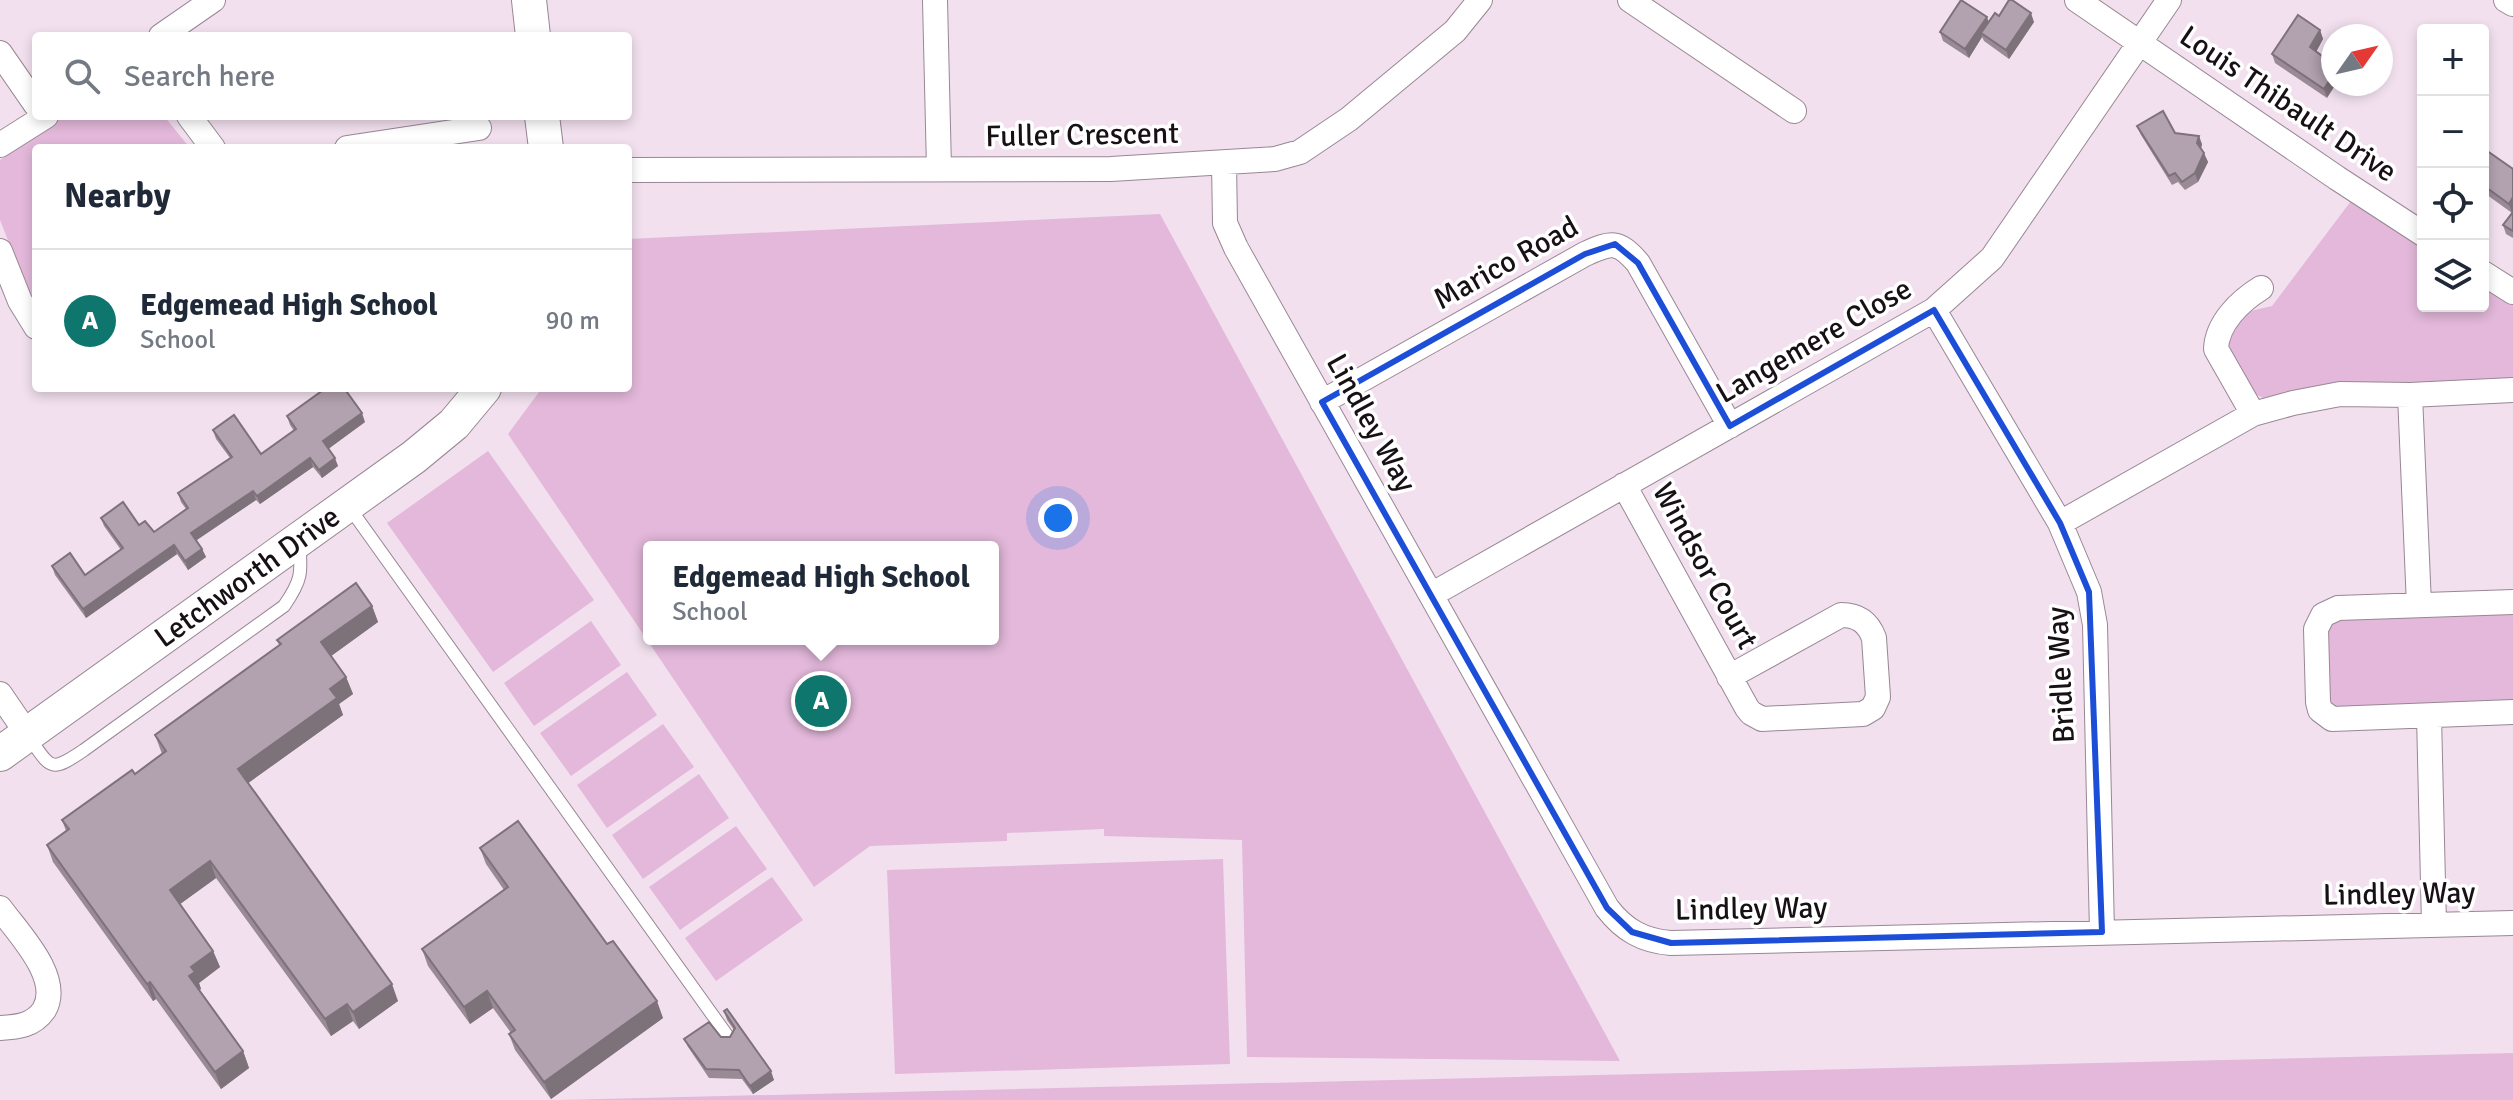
<!DOCTYPE html>
<html lang="en">
<head>
<meta charset="utf-8">
<style>
  :root { --surface:#fff; --page:#f2f2f3; --text:#1f2937; --muted:#747a83; --line:#e0e1e3; --accent:#0f766e }
  body { margin:0; font-family:Signika,sans-serif; background:var(--page); color:var(--text) }
  .controls { position:absolute; right:24px; top:24px; display:grid; overflow:hidden; border-radius:8px; box-shadow:0 4px 12px #0003 }
  .controls button { width:72px; height:72px; display:grid; place-items:center; padding:0; border:0; border-bottom:2px solid var(--line); background:var(--surface); color:var(--text); font:40px sans-serif }
  .compass { position:absolute; left:2321px; top:24px; width:72px; height:72px; border-radius:50%; background:var(--surface); box-shadow:0 4px 12px #0003; rotate:56deg }
  .you { position:absolute; left:1058px; top:518px; width:28px; height:28px; margin:-20px; border:6px solid #fff; border-radius:50%; background:#1a73e8; box-shadow:0 0 0 12px #1a73e833 }
  .badge { display:grid; place-items:center; width:52px; height:52px; border-radius:50%; background:var(--accent); color:#fff; font-size:26px; font-weight:700 }
  .pin { position:absolute; translate:-50% -50%; border:4px solid #fff; box-shadow:0 2px 8px #0006 }
  .popup { position:absolute; left:643px; top:541px; width:356px; height:104px; box-sizing:border-box; display:grid; place-content:center; border-radius:8px; background:var(--surface); filter:drop-shadow(0 2px 6px #0005); font-size:26px; white-space:nowrap; color:var(--muted) }
  .popup b { font-size:30px; color:var(--text) }
  .popup::after { content:''; position:absolute; left:50%; top:100%; margin-left:-16px; border:16px solid transparent; border-top-color:var(--surface) }
  .list { margin:0; padding:0; list-style:none }
  h2 { display:flex; justify-content:space-between; align-items:center; height:104px; margin:0; padding:0 32px; font-size:34px }
  h2 small { font-size:26px; font-weight:400; color:var(--muted) }
  .list li { display:grid; grid-template-columns:52px 1fr auto; gap:24px; align-items:center; box-sizing:border-box; height:144px; padding:0 32px; border-top:2px solid var(--line) }
  .list b { display:block; font-size:30px; white-space:nowrap }
  .list p { margin:0; font-size:26px; white-space:nowrap; color:var(--muted) }
  .list em { font-size:26px; font-style:normal; color:var(--muted) }
  .icon { flex:none; width:44px; height:44px; fill:none; stroke:currentColor; stroke-width:2; stroke-linecap:round; stroke-linejoin:round }
  .map { position:relative; flex:none; width:2513px; height:1100px; overflow:hidden }
  .search { position:absolute; background:var(--surface); box-shadow:0 4px 12px #0003; left:32px; top:32px; width:600px; height:88px; display:flex; align-items:center; gap:20px; box-sizing:border-box; padding:0 28px; border-radius:8px; color:var(--muted); font-size:30px }
  .panel { position:absolute; background:var(--surface); box-shadow:0 4px 12px #0003; left:32px; top:144px; width:600px; height:248px; border-radius:8px }
  .map>svg:first-child { display:block }
</style>
</head>
<body>
<div class="map">
<svg width="2513" height="1100" viewBox="0 0 2513 1100">
  <rect width="100%" height="100%" fill="#f2e0ef"/>
  <path fill="#e3b8da" fill-rule="evenodd" d="M 64,116 L 164,116 L 190,148 L 36,148 L 36,304 L 23,278 L 0,220 L 0,160 Z
    M 2351,201 L 2423,247 L 2423,306 L 2483,306 L 2483,285 L 2513,304 L 2513,380 L 2342,384 L 2265,399 L 2255,394 L 2228,347 L 2228,336 L 2246,312 L 2272,306 Z
    M 1160,214 L 1620,1061 L 1247,1057 L 1242,840 L 1104,836 L 1104,829 L 1007,833 L 1007,841 L 870,846 L 814,887 L 508,434 L 542,388 L 628,388 L 628,239 ZM 649,547 L 993,547 L 993,639 L 649,639 Z
    M 488,451 L 594,600 L 493,672 L 387,523 Z
    M 2513,611 L 2513,704 L 2341,708 L 2331,703 L 2328,697 L 2327,626 L 2337,617 Z
    M 591,621 L 621,665 L 534,726 L 504,683 Z
    M 627,672 L 657,715 L 571,776 L 540,733 Z
    M 663,724 L 694,767 L 607,828 L 577,785 Z
    M 699,774 L 729,818 L 643,879 L 612,835 Z
    M 736,826 L 767,869 L 680,930 L 649,887 Z
    M 1223,859 L 1230,1064 L 895,1074 L 887,870 Z
    M 772,877 L 803,920 L 716,981 L 685,938 Z
    M 2513,1053 L 2513,1100 L 560,1100 Z"/>
  <g fill="none" stroke-linecap="round" stroke-linejoin="round">
    <g stroke="#988794" stroke-width="14">
      <path id="lane" d="M 349,507 L 729,1038
        M 28,736 C 51,768 49,774 84,750 L 284,606 C 302,580 302,573 299,542"/>
    </g>
    <g stroke="#988794" stroke-width="26">
      <path id="street" d="M 935,0 L 939,169
        M 1630,0 L 1794,111
        M 2077,0 L 2337,178 L 2423,234
        M 2506,0 L 2513,4
        M 161,36 L 213,0
        M 0,53 L 36,105
        M 189,116 L 213,148
        M 0,145 L 46,116
        M 347,148 L 479,128
        M 1224,163 L 1225,223 L 1236,248 L 1607,908 C 1624,930 1643,941 1671,943 L 2513,923
        M 628,170 L 1111,169 L 1275,159 L 1300,152 L 1349,119 L 1455,31 L 1480,0
        M 0,251 L 20,301 L 36,327
        M 2483,273 L 2513,292
        M 1934,310 L 2060,523 L 2089,592 L 2095,625 L 2102,932
        M 2410,395 L 2419,605
        M 1322,402 L 1585,254 C 1611,242 1618,240 1638,263 L 1730,426
        M 2253,414 L 2216,349 C 2217,323 2240,301 2261,288
        M 1624,485 L 1747,708 L 1751,713 L 1762,719 L 1863,714 L 1873,708 L 1878,697 L 1874,638 C 1868,622 1858,615 1841,615 L 1729,677
        M 2060,523 L 2253,414 L 2293,403 L 2340,394 L 2410,395 L 2513,390
        M 1431,595 L 1934,310 L 1992,258 L 2169,0
        M 2513,602 L 2338,608 L 2323,615 L 2316,629 L 2318,702 L 2320,710 L 2332,719 L 2513,712
        M 0,694 L 28,735
        M 2429,716 L 2434,925
        M 0,908 C 18,933 63,978 44,1010 C 33,1026 17,1027 0,1028"/>
    </g>
    <g stroke="#988794" stroke-width="36">
      <g id="secondary">
        <path d="M 529,0 L 533,36"/>
        <path d="M 542,116 L 546,148"/>
        <path id="s1" d="M 0,754 L 414,457 L 454,424 L 484,388"/>
      </g>
    </g>
    <use href="#lane" stroke="#fff" stroke-width="12"/>
    <use href="#street" stroke="#fff" stroke-width="24"/>
    <use href="#secondary" stroke="#fff" stroke-width="34"/>
  </g>
  <path fill="#998a96" d="M 1999,16 L 2034,22 L 2009,59 L 1984,41 L 1982,37 L 1969,58 L 1943,41 L 1940,32 L 1988,22 Z
    M 2320,30 L 2323,39 L 2316,51 L 2327,98 L 2275,63 L 2272,54 Z
    M 2137,126 L 2175,133 L 2202,144 L 2201,149 L 2208,162 L 2198,182 L 2185,190 L 2178,182 L 2172,185 L 2141,135 Z
    M 2483,148 L 2513,169 L 2512,213 L 2483,192 Z
    M 2513,212 L 2513,238 L 2506,234 L 2503,225 Z
    M 287,416 L 365,422 L 329,448 L 338,466 L 322,478 L 313,467 L 260,504 L 256,500 L 196,540 L 202,549 L 206,557 L 188,570 L 177,554 L 86,618 L 55,575 L 52,566 L 85,575 L 121,550 L 104,526 L 101,518 L 139,525 L 154,532 L 186,509 L 181,502 L 178,493 L 230,458 L 216,439 L 213,430 L 261,454 L 294,431 L 290,425 Z
    M 372,606 L 378,622 L 331,656 L 346,677 L 353,694 L 339,704 L 343,715 L 248,783 L 398,1001 L 359,1029 L 353,1021 L 331,1036 L 216,878 L 180,904 L 213,951 L 220,967 L 199,983 L 201,989 L 199,990 L 243,1051 L 249,1068 L 221,1089 L 156,999 L 153,1001 L 53,862 L 47,845 L 66,831 L 62,820 L 135,774 L 162,754 L 155,735 L 279,645 L 277,640 Z
    M 480,848 L 607,944 L 663,1018 L 551,1099 L 515,1050 L 509,1034 L 511,1033 L 493,1008 L 470,1024 L 428,966 L 422,949 L 504,890 L 486,864 Z
    M 724,1011 L 774,1080 L 753,1094 L 742,1079 L 709,1078 L 688,1047 L 684,1039 L 730,1037 L 734,1030 L 727,1020 Z"/>
  <path fill="#7d717a" d="M 2031,13 L 2034,22 L 2009,59 L 2006,50 Z
    M 1987,17 L 1990,26 L 1981,33 L 1982,37 L 1969,58 L 1965,49 Z
    M 2320,30 L 2323,39 L 2314,56 L 2310,47 Z
    M 2333,75 L 2333,84 L 2336,84 L 2327,98 L 2324,89 Z
    M 2199,136 L 2202,144 L 2200,152 L 2197,143 Z
    M 2204,153 L 2208,162 L 2198,182 L 2195,173 Z
    M 2513,197 L 2513,211 L 2512,213 L 2509,204 Z
    M 362,413 L 365,422 L 327,450 L 323,441 Z
    M 310,458 L 313,467 L 260,504 L 257,496 Z
    M 335,458 L 338,466 L 322,478 L 319,470 Z
    M 253,491 L 256,500 L 194,542 L 191,533 Z
    M 174,545 L 177,554 L 86,618 L 83,609 Z
    M 202,549 L 206,557 L 188,570 L 185,561 Z
    M 372,606 L 378,622 L 327,659 L 321,642 Z
    M 346,677 L 353,694 L 339,704 L 343,715 L 244,786 L 238,769 L 330,689 Z
    M 210,861 L 216,878 L 176,907 L 170,890 Z
    M 213,951 L 220,967 L 199,983 L 201,989 L 195,993 L 189,976 L 191,967 Z
    M 150,982 L 156,999 L 153,1001 L 147,984 Z
    M 392,984 L 398,1001 L 359,1029 L 353,1012 Z
    M 487,991 L 493,1008 L 470,1024 L 464,1007 Z
    M 657,1001 L 663,1018 L 551,1099 L 544,1082 Z
    M 347,1004 L 353,1021 L 331,1036 L 325,1019 Z
    M 243,1051 L 249,1068 L 221,1089 L 215,1072 Z
    M 771,1071 L 774,1080 L 753,1094 L 750,1086 Z"/>
  <path fill="#b2a1af" stroke="#7d717a" stroke-width="2" d="M 1961,0 L 1987,17 L 1965,49 L 1940,32 Z
    M 2009,0 L 2012,0 L 2031,13 L 2006,50 L 1981,33 L 1995,13 L 1999,16 Z
    M 2298,15 L 2320,30 L 2310,47 L 2333,64 L 2333,75 L 2324,89 L 2272,54 Z
    M 2163,111 L 2175,133 L 2199,136 L 2197,143 L 2204,153 L 2195,173 L 2182,182 L 2175,173 L 2169,176 L 2137,126 Z
    M 2483,148 L 2513,169 L 2513,197 L 2509,204 L 2483,185 Z
    M 2513,212 L 2513,231 L 2503,225 Z
    M 326,388 L 344,388 L 362,413 L 323,441 L 335,458 L 319,470 L 310,458 L 257,496 L 253,491 L 191,533 L 202,549 L 185,561 L 174,545 L 83,609 L 52,566 L 70,553 L 85,575 L 123,548 L 101,518 L 123,502 L 139,525 L 145,521 L 154,532 L 188,508 L 178,493 L 232,457 L 213,430 L 234,415 L 261,454 L 296,429 L 287,416 Z
    M 356,583 L 372,606 L 321,642 L 346,677 L 330,689 L 337,698 L 238,769 L 392,984 L 353,1012 L 347,1004 L 325,1019 L 210,861 L 170,890 L 213,951 L 191,967 L 195,972 L 189,976 L 243,1051 L 215,1072 L 150,982 L 147,984 L 47,845 L 69,829 L 62,820 L 132,770 L 135,774 L 166,751 L 155,735 L 281,644 L 277,640 Z
    M 518,821 L 607,944 L 613,941 L 657,1001 L 544,1082 L 509,1034 L 515,1030 L 487,991 L 464,1007 L 422,949 L 508,887 L 480,848 Z
    M 727,1009 L 771,1071 L 750,1086 L 739,1070 L 706,1069 L 684,1039 L 709,1022 L 721,1037 L 730,1037 L 735,1028 L 724,1011 Z"/>
  <path fill="none" stroke="#1d4ed8" stroke-width="6" stroke-linejoin="round" d="M 1615,244 L 1638,263 L 1730,426 L 1934,310 L 2060,523 L 2089,592 L 2102,932 L 1671,943 L 1632,932 L 1607,908 L 1322,402 L 1585,254 Z"/>
  <g text-anchor="middle" dominant-baseline="central" stroke-width="7" stroke-linejoin="round" paint-order="stroke">
    <g font-size="30" fill="#171115" stroke="#fff">
      <text transform="translate(2288 104) rotate(34)">Louis Thibault Drive</text>
      <text transform="translate(1082 135) rotate(-1)">Fuller Crescent</text>
      <text transform="translate(1506 263) rotate(-29)">Marico Road</text>
      <text transform="translate(1814 341) rotate(-30)">Langemere Close</text>
      <text transform="translate(1371 423) rotate(61)">Lindley Way</text>
      <text transform="translate(1705 566) rotate(61)">Windsor Court</text>
      <text stroke="none"><textPath href="#s1" startOffset="304">Letchworth Drive</textPath></text>
      <text transform="translate(2061 675) rotate(-93)">Bridle Way</text>
      <text transform="translate(2399 894) rotate(-1)">Lindley Way</text>
      <text transform="translate(1751 909) rotate(-1)">Lindley Way</text>
    </g>
  </g>
</svg>
<div class="controls">
<button>+</button>
<button>−</button>
<button><svg class="icon" aria-label="locate" viewBox="0 0 24 24"><circle cx="12" cy="12" r="6"/><path d="M12 2v4M12 18v4M2 12h4M18 12h4"/></svg></button>
<button><svg class="icon" aria-label="layers" viewBox="0 0 24 24"><path d="M12 4l9 5-9 5-9-5zM3 14l9 5 9-5"/></svg></button>
</div>
<svg class="compass" viewBox="-18 -18 36 36"><path d="M0-13l5 13h-10z" fill="#e53935"/><path d="M0 13l5-13h-10z" fill="#747a83"/></svg>
<div class="you"></div>
<div class="pin badge" style="left:821px;top:701px">A</div>
<div class="popup"><b>Edgemead High School</b>School</div>
<div class="search"><svg class="icon" aria-label="search" viewBox="0 0 24 24"><circle cx="10" cy="10" r="6"/><path d="M15 15l6 6"/></svg>Search here</div>
<section class="panel">
<h2>Nearby<small></small></h2>
<ul class="list">
<li><span class="badge">A</span><div><b>Edgemead High School</b><p>School</p></div><em>90 m</em></li>
</ul>
</section>
</div>
</body>
</html>
